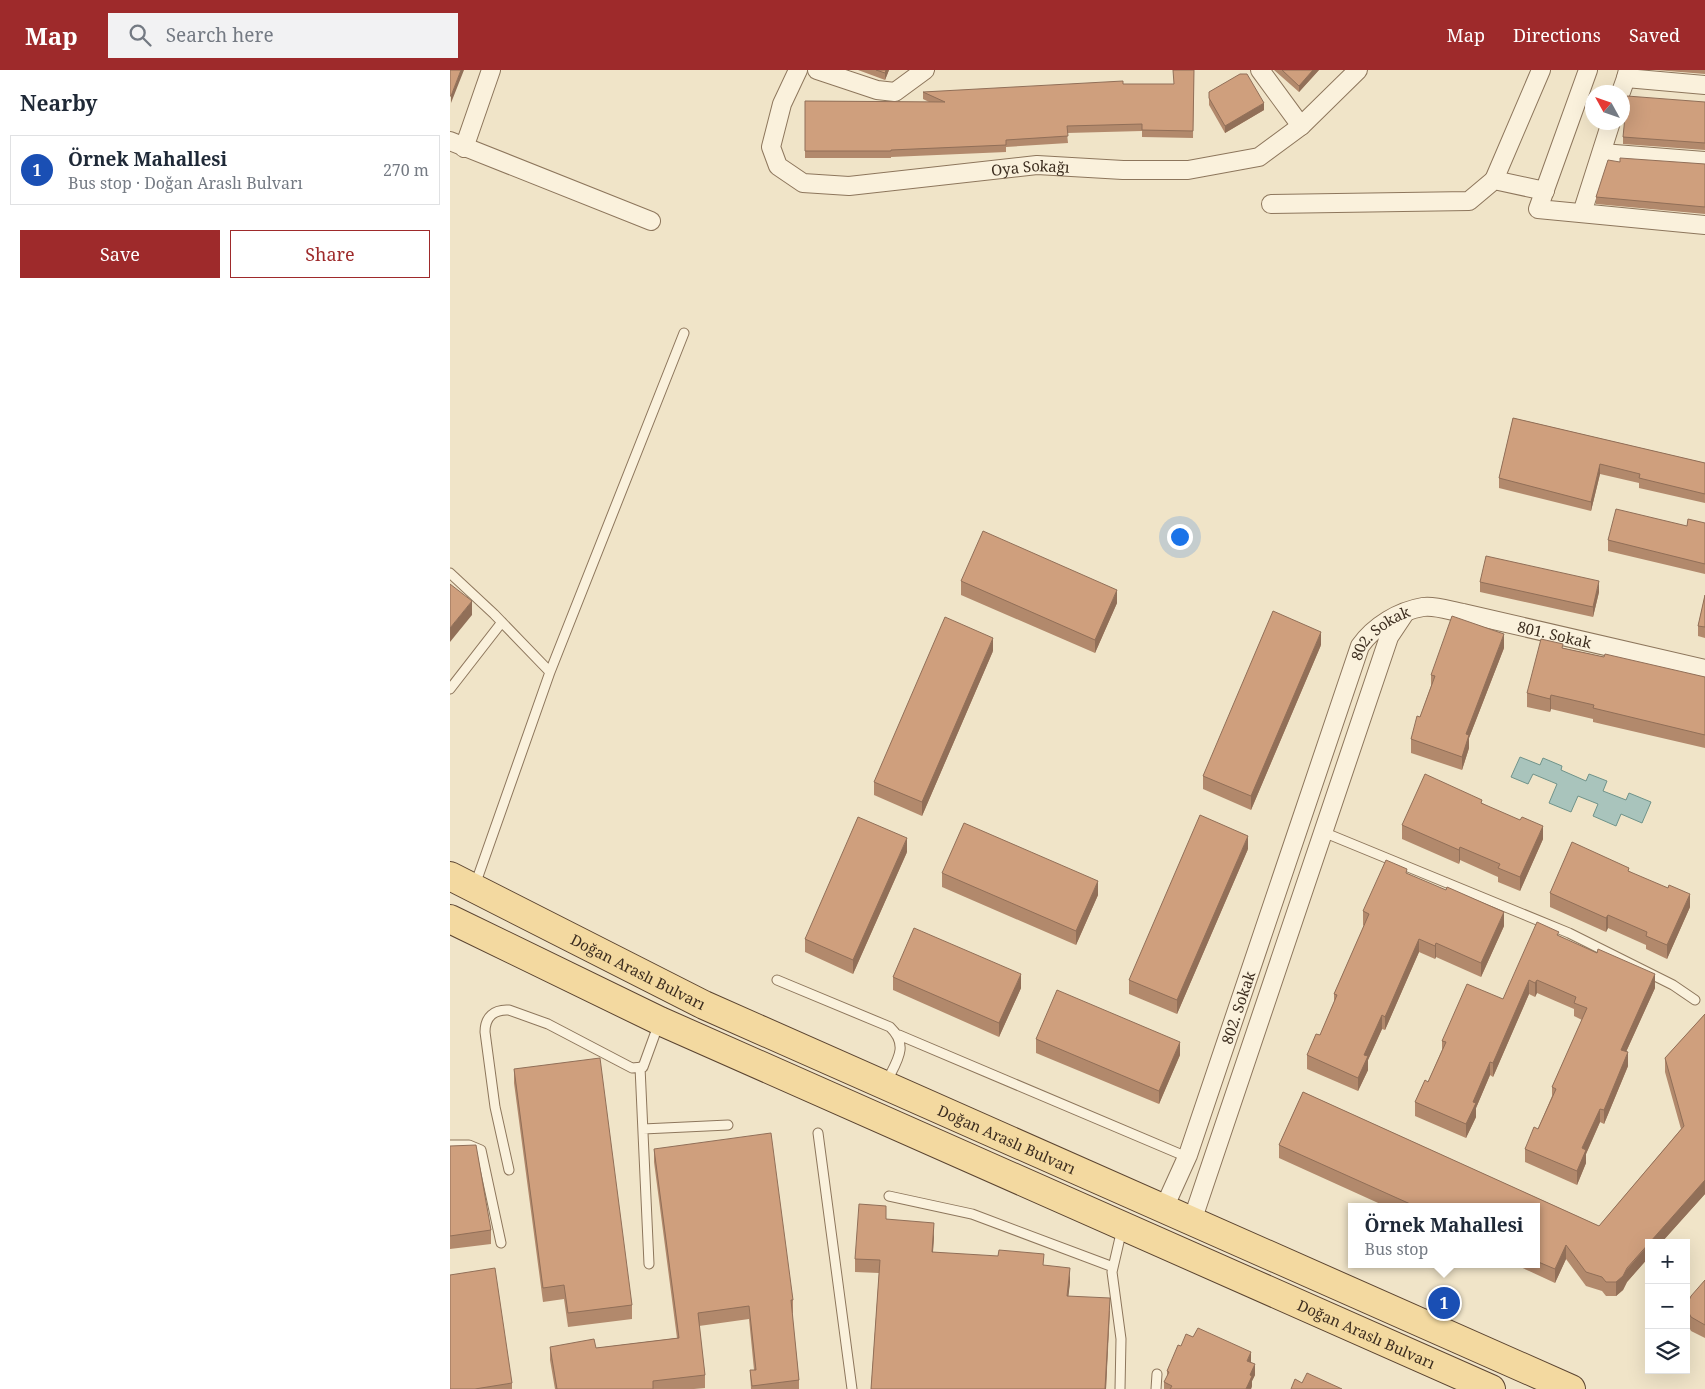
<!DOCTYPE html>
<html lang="en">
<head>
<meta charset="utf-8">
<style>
  :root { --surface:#fff; --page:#f2f2f3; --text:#1f2937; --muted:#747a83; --line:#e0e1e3; --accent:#9e2a2b }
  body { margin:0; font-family:"Noto Serif",serif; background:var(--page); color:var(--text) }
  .controls { position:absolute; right:15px; bottom:15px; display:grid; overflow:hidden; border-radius:0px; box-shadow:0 5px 20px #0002 }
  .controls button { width:45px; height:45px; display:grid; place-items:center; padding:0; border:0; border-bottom:1px solid var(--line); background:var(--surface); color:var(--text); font:25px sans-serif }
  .compass { position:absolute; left:1135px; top:15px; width:45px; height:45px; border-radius:50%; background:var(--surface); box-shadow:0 5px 20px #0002; rotate:310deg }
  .you { position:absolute; left:729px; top:466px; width:18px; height:18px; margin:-12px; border:4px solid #fff; border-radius:50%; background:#1a73e8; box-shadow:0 0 0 8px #1a73e833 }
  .badge { display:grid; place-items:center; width:32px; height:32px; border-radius:50%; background:var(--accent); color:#fff; font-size:16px; font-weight:700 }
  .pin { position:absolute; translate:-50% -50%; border:2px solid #fff; box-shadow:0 1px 5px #0006 }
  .popup { position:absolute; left:898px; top:1133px; width:192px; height:65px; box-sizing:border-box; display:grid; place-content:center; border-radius:0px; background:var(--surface); filter:drop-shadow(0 1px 4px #0005); font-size:16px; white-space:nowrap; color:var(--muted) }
  .popup b { font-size:19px; color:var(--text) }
  .popup::after { content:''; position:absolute; left:50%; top:100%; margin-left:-10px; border:10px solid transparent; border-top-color:var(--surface) }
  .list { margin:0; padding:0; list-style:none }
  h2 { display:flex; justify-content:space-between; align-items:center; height:65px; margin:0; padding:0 20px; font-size:21px }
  h2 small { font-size:16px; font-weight:400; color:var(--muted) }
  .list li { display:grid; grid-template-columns:32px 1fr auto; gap:15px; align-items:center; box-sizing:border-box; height:70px; margin:0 10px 10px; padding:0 10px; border:1px solid var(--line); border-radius:0px }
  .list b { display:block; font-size:19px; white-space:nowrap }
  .list p { margin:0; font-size:16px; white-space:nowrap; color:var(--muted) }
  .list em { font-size:16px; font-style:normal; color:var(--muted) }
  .actions { display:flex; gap:10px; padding:15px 20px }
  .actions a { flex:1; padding:11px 0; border:1px solid var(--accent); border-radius:0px; text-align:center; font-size:18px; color:var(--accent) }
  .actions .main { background:var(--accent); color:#fff }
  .icon { flex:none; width:28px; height:28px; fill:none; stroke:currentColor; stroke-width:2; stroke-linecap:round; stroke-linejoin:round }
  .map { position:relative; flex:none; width:1255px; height:1319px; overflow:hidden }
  header { display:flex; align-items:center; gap:30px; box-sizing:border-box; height:70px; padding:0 25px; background:var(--accent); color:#fff }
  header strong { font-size:24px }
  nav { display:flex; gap:28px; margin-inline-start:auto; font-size:18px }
  .search { width:350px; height:45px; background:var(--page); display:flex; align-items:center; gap:12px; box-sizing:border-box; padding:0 18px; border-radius:0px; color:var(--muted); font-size:19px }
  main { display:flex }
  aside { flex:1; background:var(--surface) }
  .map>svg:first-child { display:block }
</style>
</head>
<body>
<header>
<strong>Map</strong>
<div class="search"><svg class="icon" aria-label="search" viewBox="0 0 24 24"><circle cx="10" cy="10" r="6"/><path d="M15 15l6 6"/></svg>Search here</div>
<nav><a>Map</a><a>Directions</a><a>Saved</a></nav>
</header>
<main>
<aside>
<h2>Nearby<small></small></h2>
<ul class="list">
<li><span class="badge" style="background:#1a4fb4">1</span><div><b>Örnek Mahallesi</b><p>Bus stop · Doğan Araslı Bulvarı</p></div><em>270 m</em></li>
</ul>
<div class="actions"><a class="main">Save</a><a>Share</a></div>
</aside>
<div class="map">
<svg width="1255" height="1319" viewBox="0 0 1255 1319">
  <rect width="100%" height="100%" fill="#f0e4c8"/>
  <path fill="#a9c4bc" stroke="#6f938a" d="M 1070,687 L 1090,695 L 1093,688 L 1112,696 L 1111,700 L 1136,711 L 1139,704 L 1157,711 L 1153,721 L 1176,730 L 1179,723 L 1201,732 L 1192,753 L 1171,744 L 1166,756 L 1143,746 L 1148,734 L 1128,726 L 1121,742 L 1099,733 L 1107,714 L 1083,704 L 1078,714 L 1061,707 Z"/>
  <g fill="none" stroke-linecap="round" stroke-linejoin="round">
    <g stroke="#8d765c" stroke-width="11">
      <path id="lane" d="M 0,503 L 44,544 L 100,602
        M 0,619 L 52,552
        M 873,762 L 1119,863 L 1223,915 L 1245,930
        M 25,815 L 100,602 L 234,263
        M 327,910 L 440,957 C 460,976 446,992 436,1013
        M 449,965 L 737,1087
        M 190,997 L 199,1194
        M 193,1059 L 278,1055
        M 368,1063 L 402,1319
        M 0,1075 L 19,1075 L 31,1080 L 51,1173
        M 59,1100 L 45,1037 L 35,962 C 35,947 44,939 59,940 L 98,954 L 182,998 L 193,997 L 209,953
        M 439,1126 L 522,1144 L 663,1197
        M 670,1319 L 671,1269 L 662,1202 L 672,1159
        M 706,1319 L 707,1304"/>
    </g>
    <g stroke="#8d765c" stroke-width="20">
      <g id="street">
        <path id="s1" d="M 348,0 L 332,34 L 321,77 L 328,96 L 353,113 L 399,116 L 587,95 L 673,100 L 738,100 L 809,87 L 851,56 L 908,0"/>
        <path d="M 367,0 L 427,20 L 445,22 L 475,0"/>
        <path d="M 810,0 L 851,56"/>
        <path d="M 1138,0 L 1088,139 L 1255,155"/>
        <path d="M 1178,0 L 1176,8 L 1255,15"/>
        <path d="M 1171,22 L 1176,8"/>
        <path d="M 0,71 L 201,151"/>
        <path d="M 14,78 L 41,0"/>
        <path d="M 1152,83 L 1255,91"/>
        <path d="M 1044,110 L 1091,0"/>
        <path d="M 821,134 L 1019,131 L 1044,110 L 1095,121"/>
        <path d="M 1132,143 L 1161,52"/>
        <path id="s2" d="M 714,1138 L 738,1085 L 910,576 C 924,556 949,541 973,537 C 985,535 1001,541 1013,543 L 1255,599"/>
        <path d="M 742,1151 L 939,567 L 955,543"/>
      </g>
    </g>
    <g stroke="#5b4430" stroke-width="30">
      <g id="primary">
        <path id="s3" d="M 0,806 L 254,935 L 1121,1319"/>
        <path id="s4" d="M 0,849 L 210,951 L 1041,1319"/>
      </g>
    </g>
    <use href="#lane" stroke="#faf1dc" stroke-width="9"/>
    <use href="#street" stroke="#faf1dc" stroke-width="18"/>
    <use href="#primary" stroke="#f3d9a0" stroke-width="28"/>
  </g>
  <path fill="#b2896c" d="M 408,0 L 439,0 L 435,10 Z
    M 744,0 L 743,68 L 692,67 L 692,61 L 617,63 L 618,73 L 556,77 L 556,82 L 441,87 L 441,88 L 355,88 L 355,31 L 479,32 L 473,29 L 473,22 L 673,14 L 724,14 Z
    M 824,0 L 869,0 L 849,22 Z
    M 1206,0 L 1255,0 L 1255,4 Z
    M 759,22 L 814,40 L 775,63 L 759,35 Z
    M 1255,32 L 1255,80 L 1173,74 L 1173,67 Z
    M 1170,92 L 1255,94 L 1255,144 L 1146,134 L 1146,127 Z
    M 1063,348 L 1255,393 L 1255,433 L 1189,418 L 1189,413 L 1150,404 L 1141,441 L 1049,418 L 1049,408 Z
    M 1255,453 L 1255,504 L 1158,481 L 1158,470 Z
    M 511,511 L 667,533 L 645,583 L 511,525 Z
    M 1030,512 L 1149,522 L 1143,547 L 1030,522 Z
    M 1255,525 L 1255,568 L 1248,566 L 1248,556 Z
    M 871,575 L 801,740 L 753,719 L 753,706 Z
    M 1054,578 L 1019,668 L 1019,678 L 1012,700 L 961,683 L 961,669 L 970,647 L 981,616 L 981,605 Z
    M 1113,578 L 1154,587 L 1255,607 L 1255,678 L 1143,652 L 1143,649 L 1101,639 L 1100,642 L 1077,637 L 1077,623 Z
    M 543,581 L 472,746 L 424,725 L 424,712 Z
    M 1032,733 L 1093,769 L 1070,821 L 1048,812 L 1048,807 L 1010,790 L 1009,794 L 952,769 L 952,755 Z
    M 798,779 L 727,944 L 679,924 L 679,910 Z
    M 457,782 L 403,904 L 355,882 L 355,869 Z
    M 1179,801 L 1240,837 L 1217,889 L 1196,879 L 1196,875 L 1158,858 L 1156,862 L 1100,837 L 1100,823 Z
    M 492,803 L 648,825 L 626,875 L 492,817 Z
    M 957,804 L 1054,856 L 1031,907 L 986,887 L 985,889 L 969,882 L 935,960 L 932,959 L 918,990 L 918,1000 L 908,1021 L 857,999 L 857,985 L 870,965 L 884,932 L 884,924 L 914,856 L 913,855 L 913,841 Z
    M 1109,866 L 1205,918 L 1176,982 L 1178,996 L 1154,1054 L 1150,1052 L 1136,1084 L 1136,1093 L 1127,1115 L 1075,1092 L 1075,1079 L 1088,1059 L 1102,1026 L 1102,1017 L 1132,950 L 1124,946 L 1124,939 L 1087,923 L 1085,927 L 1079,924 L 1043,1007 L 1040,1005 L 1026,1038 L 1026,1047 L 1016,1068 L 965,1046 L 965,1032 L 978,1012 L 992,980 L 992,971 L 1053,929 Z
    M 443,907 L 571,918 L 549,967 L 443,920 Z
    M 1255,944 L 1255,1124 L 1211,1173 L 1199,1173 L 1199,1187 L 1177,1212 L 1173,1220 L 1166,1226 L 1156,1226 L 1152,1221 L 1136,1216 L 1116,1189 L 1105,1213 L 1064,1194 L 1086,1194 L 1086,1137 L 937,1137 L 829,1088 L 829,1075 L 853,1022 L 1149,1156 L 1231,1059 L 1215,1002 L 1215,988 Z
    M 586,969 L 730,985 L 709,1034 L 586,983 Z
    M 64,999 L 182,1235 L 182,1249 L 118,1257 L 114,1229 L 93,1232 L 64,1013 Z
    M 0,1076 L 41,1160 L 41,1174 L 0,1179 Z
    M 204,1079 L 343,1230 L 343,1243 L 342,1243 L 349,1310 L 349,1319 L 301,1319 L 300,1300 L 304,1300 L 299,1249 L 249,1256 L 255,1305 L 255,1318 L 244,1319 L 105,1319 L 100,1290 L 100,1277 L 146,1278 L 227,1268 L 204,1092 Z
    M 436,1149 L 484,1166 L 483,1182 L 594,1196 L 620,1212 L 618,1226 L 660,1241 L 656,1319 L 421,1319 L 429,1203 L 405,1202 L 405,1189 Z
    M 1255,1210 L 1255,1268 L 1241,1261 L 1236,1251 L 1236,1236 Z
    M 731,1276 L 801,1292 L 805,1305 L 802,1311 L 802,1316 L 801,1319 L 714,1319 L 714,1312 L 717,1307 L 717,1301 Z
    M 62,1313 L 62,1319 L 0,1319 Z"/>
  <path fill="#916f58" d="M 11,0 L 14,0 L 1,33 L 1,26 Z
    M 436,0 L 439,0 L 435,10 L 435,3 Z
    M 863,0 L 869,0 L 849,22 L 849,16 Z
    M 814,33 L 814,40 L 775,63 L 775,56 Z
    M 1150,394 L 1150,404 L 1141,441 L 1141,432 Z
    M 1149,511 L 1149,522 L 1143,547 L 1143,537 Z
    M 667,520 L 667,533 L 645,583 L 645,570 Z
    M 22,531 L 22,545 L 0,572 L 0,558 Z
    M 871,562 L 871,575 L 801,740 L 801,726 Z
    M 1054,564 L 1054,578 L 1019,668 L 1019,678 L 1012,700 L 1012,687 L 1016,664 Z
    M 543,568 L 543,581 L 472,746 L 472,732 Z
    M 1101,625 L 1101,639 L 1100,642 L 1100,629 Z
    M 1093,756 L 1093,769 L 1070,821 L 1070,807 Z
    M 798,766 L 798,779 L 727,944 L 727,930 Z
    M 457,768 L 457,782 L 403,904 L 403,890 Z
    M 1010,777 L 1010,790 L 1009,794 L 1009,780 Z
    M 648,811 L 648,825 L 626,875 L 626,861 Z
    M 1240,824 L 1240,837 L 1217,889 L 1217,875 Z
    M 1054,842 L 1054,856 L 1031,907 L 1031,893 Z
    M 1158,845 L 1158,858 L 1156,862 L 1156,848 Z
    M 969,869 L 969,882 L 935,960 L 935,947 Z
    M 986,873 L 986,887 L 985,889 L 985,876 Z
    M 571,904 L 571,918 L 549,967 L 549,953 Z
    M 1205,904 L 1205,918 L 1171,993 L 1171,980 Z
    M 1079,910 L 1079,924 L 1043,1007 L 1043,993 Z
    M 1087,910 L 1087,923 L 1085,927 L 1085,913 Z
    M 932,945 L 932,959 L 918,990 L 918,1000 L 908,1021 L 908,1008 L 914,985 Z
    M 730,972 L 730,985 L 709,1034 L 709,1021 Z
    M 1178,982 L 1178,996 L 1154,1054 L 1154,1040 Z
    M 1040,992 L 1040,1005 L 1026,1038 L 1026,1047 L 1016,1068 L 1016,1054 L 1023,1032 Z
    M 1150,1039 L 1150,1052 L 1136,1084 L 1136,1093 L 1127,1115 L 1127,1101 L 1132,1078 Z
    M 1255,1110 L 1255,1124 L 1211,1173 L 1199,1173 Z
    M 484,1153 L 484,1166 L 482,1195 L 482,1182 Z
    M 1199,1174 L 1199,1187 L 1177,1212 L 1173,1220 L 1166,1226 L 1166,1212 Z
    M 1116,1175 L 1116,1189 L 1105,1213 L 1105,1199 Z
    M 620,1198 L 620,1212 L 617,1239 L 617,1226 Z
    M 660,1228 L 656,1319 L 655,1319 Z
    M 801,1282 L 801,1292 L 797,1301 L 797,1291 Z
    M 805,1294 L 805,1305 L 802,1311 L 802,1316 L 801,1319 L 796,1319 L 800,1305 Z"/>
  <path fill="#cf9f7d" stroke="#916f58" d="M 0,0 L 11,0 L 1,26 L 0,26 Z
    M 426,0 L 436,0 L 435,3 Z
    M 723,0 L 744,0 L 743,61 L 692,60 L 692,54 L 617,56 L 618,66 L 556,70 L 556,75 L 441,80 L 441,81 L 355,81 L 355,31 L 495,32 L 473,22 L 673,11 L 673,14 L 724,14 Z
    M 832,0 L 863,0 L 849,16 Z
    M 790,4 L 797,4 L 814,33 L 775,56 L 759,28 L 759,22 Z
    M 1177,26 L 1255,32 L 1255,73 L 1173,67 Z
    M 1170,88 L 1255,94 L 1255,137 L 1146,127 L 1158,90 L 1170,92 Z
    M 1063,348 L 1255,393 L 1255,424 L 1189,408 L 1190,404 L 1150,394 L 1141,432 L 1049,408 Z
    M 1166,439 L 1237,456 L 1238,449 L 1255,453 L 1255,494 L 1158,470 Z
    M 533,461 L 667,520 L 645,570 L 511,511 Z
    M 1036,486 L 1149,511 L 1143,537 L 1030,512 Z
    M 0,514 L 22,531 L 0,558 Z
    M 1255,525 L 1255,557 L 1248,556 Z
    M 823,541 L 871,562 L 801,726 L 753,706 Z
    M 1002,546 L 1054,564 L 1016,664 L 1019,665 L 1012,687 L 961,669 L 967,646 L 970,647 L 985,606 L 981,605 Z
    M 495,547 L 543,568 L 472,732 L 424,712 Z
    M 1091,569 L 1113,574 L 1112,578 L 1154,587 L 1155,584 L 1255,607 L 1255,665 L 1143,638 L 1144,635 L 1101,625 L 1100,629 L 1077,623 Z
    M 975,704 L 1032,730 L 1031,733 L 1070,750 L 1072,747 L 1093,756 L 1070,807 L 1048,798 L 1050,794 L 1010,777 L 1009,780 L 952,755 Z
    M 750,745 L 798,766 L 727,930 L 679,910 Z
    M 408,747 L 457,768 L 403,890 L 355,869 Z
    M 514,753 L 648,811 L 626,861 L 492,803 Z
    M 1122,772 L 1179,798 L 1178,801 L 1218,818 L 1219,815 L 1240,824 L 1217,875 L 1196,866 L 1197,862 L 1158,845 L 1156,848 L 1100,823 Z
    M 936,790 L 957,799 L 956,803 L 996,820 L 997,817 L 1054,842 L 1031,893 L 986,873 L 985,876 L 969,869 L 935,947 L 932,945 L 914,985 L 918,986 L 908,1008 L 857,985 L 866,964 L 870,965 L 887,925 L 884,924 L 919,844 L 913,841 Z
    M 1087,852 L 1109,862 L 1107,865 L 1147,883 L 1148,879 L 1205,904 L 1171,980 L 1178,982 L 1154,1040 L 1150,1039 L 1132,1078 L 1136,1080 L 1127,1101 L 1075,1079 L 1084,1057 L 1088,1059 L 1106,1019 L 1102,1017 L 1137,938 L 1124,933 L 1126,927 L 1087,910 L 1085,913 L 1079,910 L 1043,993 L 1040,992 L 1023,1032 L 1026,1033 L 1016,1054 L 965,1032 L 975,1010 L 978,1012 L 996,972 L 992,971 L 1017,914 L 1053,929 Z
    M 464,858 L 571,904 L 549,953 L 443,907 Z
    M 607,920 L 730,972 L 709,1021 L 586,969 Z
    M 1255,944 L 1255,1110 L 1177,1198 L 1173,1206 L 1166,1212 L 1156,1212 L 1152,1207 L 1136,1202 L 1116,1175 L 1105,1199 L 1086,1191 L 1086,1137 L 967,1137 L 829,1075 L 853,1022 L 1149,1156 L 1234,1056 L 1215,988 Z
    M 150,988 L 182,1235 L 118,1243 L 114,1215 L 93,1218 L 64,999 Z
    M 321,1063 L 343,1230 L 341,1230 L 349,1310 L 302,1316 L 300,1300 L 306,1300 L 299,1236 L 248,1243 L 255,1305 L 203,1311 L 203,1319 L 107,1319 L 100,1277 L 144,1269 L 146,1278 L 229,1268 L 204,1079 Z
    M 26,1075 L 41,1160 L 0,1166 L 0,1076 Z
    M 409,1134 L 436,1136 L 436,1149 L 484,1153 L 482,1182 L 548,1186 L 549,1180 L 594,1184 L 593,1195 L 620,1198 L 617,1226 L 660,1228 L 655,1319 L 421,1319 L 430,1190 L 405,1189 Z
    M 45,1198 L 62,1313 L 25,1319 L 0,1319 L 0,1205 Z
    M 1255,1210 L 1255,1255 L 1241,1247 L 1236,1237 L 1241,1226 Z
    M 748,1258 L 801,1282 L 797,1291 L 805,1294 L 800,1305 L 802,1306 L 796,1319 L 720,1319 L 722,1316 L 714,1312 L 719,1302 L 717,1301 L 728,1275 L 731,1276 L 736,1264 L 743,1267 Z
    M 857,1303 L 892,1319 L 841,1319 L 845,1309 L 852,1313 Z"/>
  <g text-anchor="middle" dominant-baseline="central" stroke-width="4.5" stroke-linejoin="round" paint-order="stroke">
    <g font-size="15" fill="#3d2e20" stroke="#f7eed8">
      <text stroke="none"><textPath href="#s1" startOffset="361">Oya Sokağı</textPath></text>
      <text stroke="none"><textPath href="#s2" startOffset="806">801. Sokak</textPath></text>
      <text stroke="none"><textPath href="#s2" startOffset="619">802. Sokak</textPath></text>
      <text stroke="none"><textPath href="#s3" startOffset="211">Doğan Araslı Bulvarı</textPath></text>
      <text stroke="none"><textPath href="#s2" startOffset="214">802. Sokak</textPath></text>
      <text stroke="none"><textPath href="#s3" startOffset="616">Doğan Araslı Bulvarı</textPath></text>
      <text stroke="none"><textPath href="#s4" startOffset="1006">Doğan Araslı Bulvarı</textPath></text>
    </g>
  </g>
</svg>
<div class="controls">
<button>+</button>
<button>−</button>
<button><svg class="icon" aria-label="layers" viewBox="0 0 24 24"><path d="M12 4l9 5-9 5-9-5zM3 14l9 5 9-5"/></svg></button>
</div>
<svg class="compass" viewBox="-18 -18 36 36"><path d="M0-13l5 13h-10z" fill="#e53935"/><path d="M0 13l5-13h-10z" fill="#747a83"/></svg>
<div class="you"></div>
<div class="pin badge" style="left:994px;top:1233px;background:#1a4fb4">1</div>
<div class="popup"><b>Örnek Mahallesi</b>Bus stop</div>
</div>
</main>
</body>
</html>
